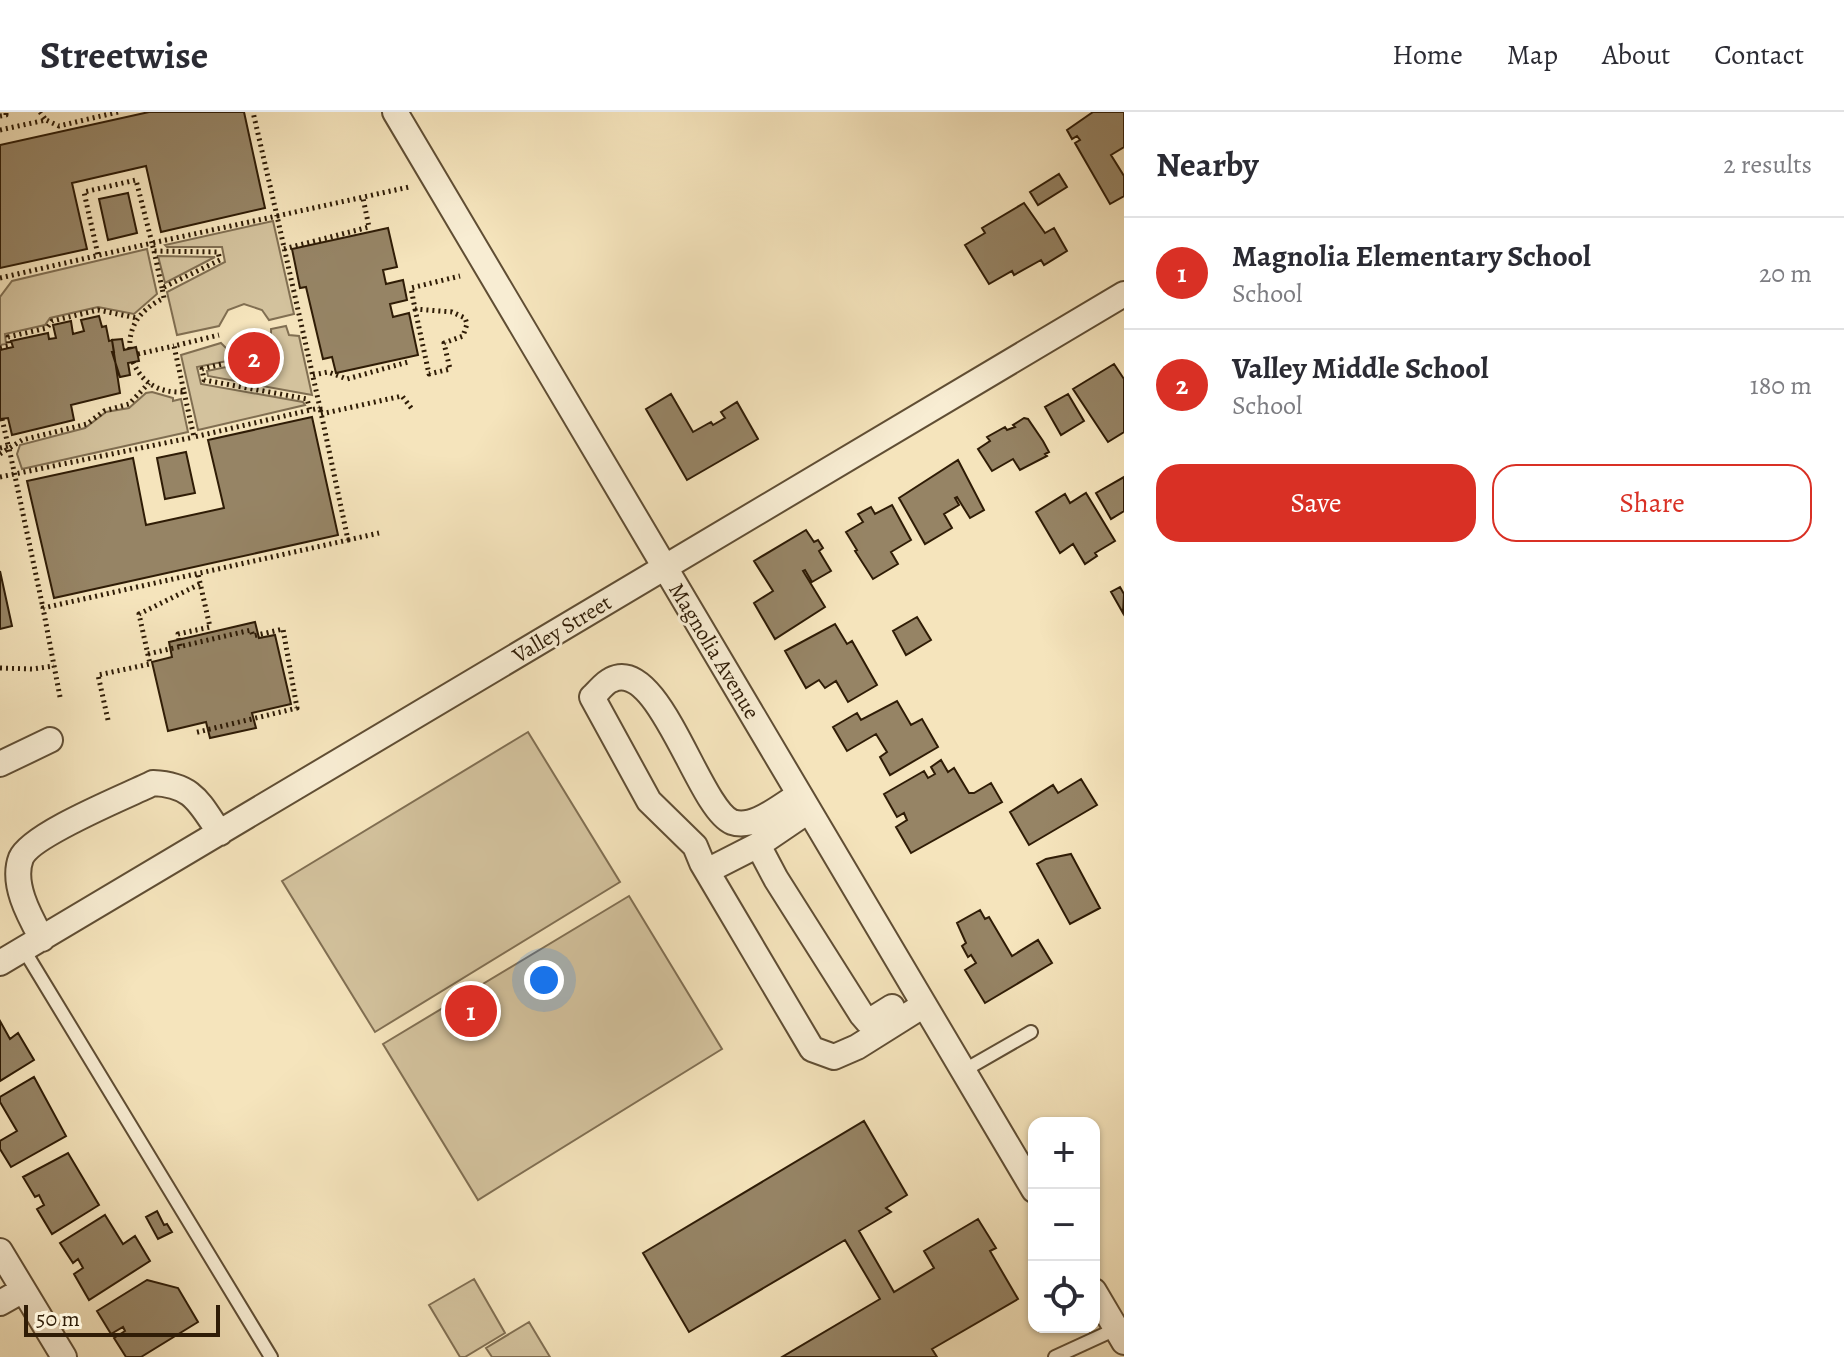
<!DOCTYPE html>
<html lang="en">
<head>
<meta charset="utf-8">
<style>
  :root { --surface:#fff; --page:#f2f2f3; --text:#2b2b33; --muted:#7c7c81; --line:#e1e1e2; --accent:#d93025 }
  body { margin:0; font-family:Alegreya,serif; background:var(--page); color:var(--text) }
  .controls { position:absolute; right:24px; bottom:24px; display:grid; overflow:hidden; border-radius:16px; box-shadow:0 2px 6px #0004 }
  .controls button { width:72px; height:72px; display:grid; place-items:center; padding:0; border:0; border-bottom:2px solid var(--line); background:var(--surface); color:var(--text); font:40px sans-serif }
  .scale { position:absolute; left:24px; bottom:20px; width:196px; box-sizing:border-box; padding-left:8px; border:4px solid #2f1c06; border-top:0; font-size:22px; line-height:28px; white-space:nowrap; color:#2f1c06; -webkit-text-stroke:6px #f8edd3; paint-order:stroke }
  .you { position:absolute; left:544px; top:868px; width:28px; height:28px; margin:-20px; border:6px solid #fff; border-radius:50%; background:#1a73e8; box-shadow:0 0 0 12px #1a73e833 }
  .badge { display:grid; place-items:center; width:52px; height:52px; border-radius:50%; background:var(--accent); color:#fff; font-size:26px; font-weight:700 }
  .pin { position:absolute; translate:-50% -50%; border:4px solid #fff; box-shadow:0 2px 8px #0006 }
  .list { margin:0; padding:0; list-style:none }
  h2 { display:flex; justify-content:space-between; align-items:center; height:104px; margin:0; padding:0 32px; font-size:34px }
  h2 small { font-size:26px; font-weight:400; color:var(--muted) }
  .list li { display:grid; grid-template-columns:52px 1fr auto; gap:24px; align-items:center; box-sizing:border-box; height:112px; padding:0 32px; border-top:2px solid var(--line) }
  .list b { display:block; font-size:30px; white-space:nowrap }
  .list p { margin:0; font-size:26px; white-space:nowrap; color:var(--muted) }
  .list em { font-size:26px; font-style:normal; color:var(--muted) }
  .actions { display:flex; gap:16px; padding:24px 32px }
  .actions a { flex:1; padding:18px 0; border:2px solid var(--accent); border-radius:24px; text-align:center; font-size:28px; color:var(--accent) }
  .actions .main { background:var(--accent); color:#fff }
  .icon { flex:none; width:44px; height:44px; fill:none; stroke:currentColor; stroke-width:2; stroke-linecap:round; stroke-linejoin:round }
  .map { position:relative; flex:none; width:1124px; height:1245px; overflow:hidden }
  header { display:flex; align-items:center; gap:48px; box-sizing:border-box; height:112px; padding:0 40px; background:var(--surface); border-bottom:2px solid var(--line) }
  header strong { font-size:38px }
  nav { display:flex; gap:44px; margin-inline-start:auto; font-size:28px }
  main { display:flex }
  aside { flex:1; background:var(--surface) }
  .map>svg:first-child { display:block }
</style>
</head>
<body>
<header>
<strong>Streetwise</strong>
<nav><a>Home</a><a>Map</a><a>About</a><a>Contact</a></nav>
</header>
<main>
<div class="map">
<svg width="1124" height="1245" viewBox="0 0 1124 1245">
  <rect width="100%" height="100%" fill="#f5e4bc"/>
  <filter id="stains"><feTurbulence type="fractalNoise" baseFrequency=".0025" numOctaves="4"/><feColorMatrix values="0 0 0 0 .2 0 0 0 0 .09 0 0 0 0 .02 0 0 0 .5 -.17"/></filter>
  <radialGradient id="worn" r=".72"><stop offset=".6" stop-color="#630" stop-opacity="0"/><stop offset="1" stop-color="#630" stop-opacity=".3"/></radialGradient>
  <path fill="#d3c29d" stroke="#816f52" stroke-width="2" d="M 273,109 L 294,202 L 269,208 L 262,198 L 244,192 L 228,198 L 219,214 L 177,223 L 167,180 L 225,150 L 222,135 L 167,135 L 165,133 Z
    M 147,137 L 157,182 L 134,202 L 98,195 L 50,206 L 45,213 L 5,222 L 6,232 L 0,233 L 0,185 L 12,169 Z
    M 158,144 L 215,145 L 165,171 Z
    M 286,214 L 289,223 L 299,224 L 312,283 L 208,264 L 207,259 L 255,249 L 254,244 C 265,238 272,229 271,217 Z
    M 221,231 L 233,243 L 242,246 L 197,255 L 201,272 L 303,290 L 305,293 L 198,318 L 181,243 Z
    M 152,280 L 173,286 L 173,289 L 181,287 L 188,320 L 22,357 L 17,342 L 20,333 L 85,316 L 106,300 L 129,296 L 146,281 Z
    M 528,620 L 620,770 L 375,920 L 282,769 Z
    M 629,784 L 722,937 L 478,1088 L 383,932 Z
    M 474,1167 L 505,1221 L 465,1245 L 460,1245 L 429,1193 Z
    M 529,1210 L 550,1245 L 492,1245 L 486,1236 Z"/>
  <path fill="#968465" stroke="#2f1c06" stroke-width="2" d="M 149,0 L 244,0 L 265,96 L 161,120 L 146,54 L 72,71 L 87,137 L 0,156 L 0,33 Z
    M 1093,0 L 1124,0 L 1124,35 L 1111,43 L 1124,64 L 1124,84 L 1110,92 L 1075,31 L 1080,28 L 1077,24 L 1072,27 L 1067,18 Z
    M 1059,62 L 1067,75 L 1038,93 L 1030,80 Z
    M 128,81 L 137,121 L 108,128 L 99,87 Z
    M 1024,91 L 1045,121 L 1054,116 L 1067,139 L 1044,153 L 1041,148 L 1014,163 L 1012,159 L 989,172 L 965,133 L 985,121 L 982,116 Z
    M 388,116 L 397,155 L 383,158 L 386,172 L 403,168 L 407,188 L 390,192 L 393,205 L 409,201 L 418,243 L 336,261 L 332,245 L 323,247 L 306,175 L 300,176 L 292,137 Z
    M 99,204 L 102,215 L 106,214 L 109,229 L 112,228 L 120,281 L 71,293 L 74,308 L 12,323 L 8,306 L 0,307 L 0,238 L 13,235 L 11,229 L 48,221 L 49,227 L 56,226 L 53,213 L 71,209 L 73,222 L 84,219 L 81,208 Z
    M 122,227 L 124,238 L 136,235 L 139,249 L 128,251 L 130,263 L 120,265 L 112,240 L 114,240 L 112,228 Z
    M 1114,252 L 1124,267 L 1124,320 L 1108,330 L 1073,277 Z
    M 671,282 L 693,320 L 711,310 L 713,313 L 725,306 L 721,300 L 737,290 L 758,327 L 687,368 L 646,297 Z
    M 1068,282 L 1084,309 L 1061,323 L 1045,295 Z
    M 312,305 L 338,423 L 54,486 L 27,369 L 133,346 L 146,413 L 224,396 L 208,328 Z
    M 1024,306 L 1028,307 L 1043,329 L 1049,340 L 1045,342 L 1047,344 L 1020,358 L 1013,347 L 992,359 L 978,337 L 990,329 L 987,325 L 1005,315 L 1007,318 L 1015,315 L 1013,313 Z
    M 186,340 L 195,381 L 165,387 L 157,346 Z
    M 958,348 L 984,398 L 970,406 L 957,385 L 955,386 L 959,393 L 944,402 L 952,416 L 925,432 L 899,386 Z
    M 1124,365 L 1124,399 L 1111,407 L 1096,381 Z
    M 1086,381 L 1115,429 L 1095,441 L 1097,444 L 1085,452 L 1073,432 L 1060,441 L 1036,400 L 1065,382 L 1070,391 Z
    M 892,393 L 911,428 L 891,440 L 898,452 L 873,467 L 855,439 L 857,438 L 846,420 L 863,410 L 858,402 L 871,395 L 875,402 Z
    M 806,418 L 814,430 L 818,428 L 823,436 L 819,439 L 831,459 L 812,470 L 805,458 L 803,459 L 825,495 L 775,527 L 754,491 L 773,479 L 754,449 Z
    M 0,459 L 12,514 L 0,517 Z
    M 1120,475 L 1124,482 L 1123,501 L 1111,480 Z
    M 917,505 L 931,528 L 906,543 L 893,519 Z
    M 255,510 L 259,526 L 275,523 L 291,592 L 252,601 L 256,616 L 210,626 L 206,610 L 168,619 L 152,550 L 172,545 L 169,530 Z
    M 835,512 L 847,532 L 852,529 L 877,573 L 848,590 L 836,569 L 825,576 L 819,568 L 806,576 L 785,539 Z
    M 897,589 L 911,613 L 922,607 L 938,635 L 890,663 L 880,645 L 887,640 L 876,622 L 847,639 L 833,615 L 857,601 L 861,608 Z
    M 941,648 L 948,660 L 954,656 L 969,681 L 974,681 L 991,671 L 1002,690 L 911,741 L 896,715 L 907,708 L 904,701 L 897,705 L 884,682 L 924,659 L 928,666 L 935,662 L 931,655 Z
    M 1081,667 L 1097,693 L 1029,733 L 1010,700 L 1053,673 L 1058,681 Z
    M 1071,742 L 1100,796 L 1070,812 L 1037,752 L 1046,747 Z
    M 980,798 L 985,807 L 989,805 L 1012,844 L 1038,828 L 1052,851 L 985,891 L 965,858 L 976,851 L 971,843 L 968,845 L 962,834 L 966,831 L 957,811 Z
    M 0,909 L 10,927 L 18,921 L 34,948 L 0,969 Z
    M 34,965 L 66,1024 L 11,1055 L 0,1037 L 0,1029 L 17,1019 L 0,990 L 0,985 Z
    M 864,1009 L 907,1083 L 886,1096 L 891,1100 L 859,1119 L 894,1180 L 934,1156 L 924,1139 L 978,1107 L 996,1136 L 990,1139 L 1018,1187 L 932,1237 L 937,1245 L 782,1245 L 880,1187 L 845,1128 L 689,1220 L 643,1141 Z
    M 68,1041 L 99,1093 L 52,1122 L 37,1097 L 44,1093 L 39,1083 L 35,1085 L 23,1065 Z
    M 157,1099 L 164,1113 L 167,1112 L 172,1120 L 158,1127 L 146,1105 Z
    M 105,1103 L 123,1132 L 135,1124 L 150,1149 L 89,1188 L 74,1162 L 83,1156 L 78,1147 L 73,1151 L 60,1131 Z
    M 147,1168 L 178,1176 L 198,1210 L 141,1245 L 126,1245 L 114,1226 L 125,1219 L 123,1215 L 111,1222 L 97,1199 Z"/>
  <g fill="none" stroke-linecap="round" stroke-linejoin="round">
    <g stroke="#604e34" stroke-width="16">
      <path id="lane" d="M 24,838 L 271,1245
        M 963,959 L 1031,920
        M 1055,1245 L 1116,1217"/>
    </g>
    <g stroke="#604e34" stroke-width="28">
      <path id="street" d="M 395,0 L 1034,1078
        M 0,652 L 50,628
        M 799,683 C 781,693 754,718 732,710 C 698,696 659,543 611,568 C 604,571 598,580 592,585 L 649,689 L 695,734 L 702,751 L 812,937 L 834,945 L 857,935 L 924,893
        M 808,699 L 758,733 L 776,767 L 862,903 L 868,910 L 892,895
        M 707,759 L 758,733
        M 42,827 C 30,805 11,772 21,746 C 31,722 127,684 153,671 C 194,673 199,691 220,721
        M 0,851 L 1124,182
        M 0,1139 L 64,1245
        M 1094,1179 L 1124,1230
        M 0,1191 L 23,1178"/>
    </g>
    <path stroke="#2f1c06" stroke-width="5" stroke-dasharray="2 4" stroke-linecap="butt" d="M 40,0 L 46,8
      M 0,4 L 6,3 L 6,0
      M 0,18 L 46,8 L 59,14 L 118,0
      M 284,137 L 369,115 L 363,86
      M 154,139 L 162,176
      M 0,166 L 152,131 L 136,68 L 84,80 L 98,143
      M 415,197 L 429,262 L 450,257 L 444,231 L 463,224 L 467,212 L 465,206 L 452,200 L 415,197 L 411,176 L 460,164
      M 0,236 L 9,234 L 8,225 L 47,216 L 52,209 L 98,198 L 137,206
      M 130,237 C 128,212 143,196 164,186 L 162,176 L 220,148 L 218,140 L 154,139 L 152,131 L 277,104 L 253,0
      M 138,242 L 174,234
      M 250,245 L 202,257 L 204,268 L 307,287 L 310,298 L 320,296 L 277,104 L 409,75
      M 133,250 C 143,273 161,281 184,280 L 174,234 L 219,223
      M 313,263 L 328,260 L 347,267 L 408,250
      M 184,280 L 194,325 L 310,298
      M 321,302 L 402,284 L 412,297
      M 2,307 L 8,333
      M 0,336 L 8,334 L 9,336 L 43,496
      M 0,342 L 22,328 L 87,312 L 104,299 L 129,292 L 149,271
      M 0,365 L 194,325
      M 348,428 L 379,421
      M 180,534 L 178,522 L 210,515 L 198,462
      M 148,542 L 251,518 L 253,524 L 283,517 L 297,596 L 194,621
      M 0,556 L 32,557 L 54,554
      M 60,585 L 43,496 L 348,428 L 320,296
      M 108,608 L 98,563 L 150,552 L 139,502 L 200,472"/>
    <use href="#lane" stroke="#f8edd3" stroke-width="12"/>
    <use href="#street" stroke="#f8edd3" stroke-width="24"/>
  </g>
  <g text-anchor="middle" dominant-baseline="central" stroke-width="6" stroke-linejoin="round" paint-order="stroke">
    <g font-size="22" fill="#2f1c06" stroke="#f8edd3">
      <text transform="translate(562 517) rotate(-31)">Valley Street</text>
      <text transform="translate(714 539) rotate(59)">Magnolia Avenue</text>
    </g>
  </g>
  <rect width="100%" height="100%" filter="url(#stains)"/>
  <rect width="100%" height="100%" fill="url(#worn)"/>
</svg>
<div class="controls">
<button>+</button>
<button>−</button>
<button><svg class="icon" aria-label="locate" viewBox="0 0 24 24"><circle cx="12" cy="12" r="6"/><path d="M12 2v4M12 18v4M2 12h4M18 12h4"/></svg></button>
</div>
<div class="scale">50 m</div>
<div class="you"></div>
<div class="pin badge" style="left:471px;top:899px">1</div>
<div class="pin badge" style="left:254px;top:246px">2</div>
</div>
<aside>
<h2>Nearby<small>2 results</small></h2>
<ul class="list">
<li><span class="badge">1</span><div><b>Magnolia Elementary School</b><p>School</p></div><em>20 m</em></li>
<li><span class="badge">2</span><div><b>Valley Middle School</b><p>School</p></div><em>180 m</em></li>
</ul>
<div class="actions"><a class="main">Save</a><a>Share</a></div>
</aside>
</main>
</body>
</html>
